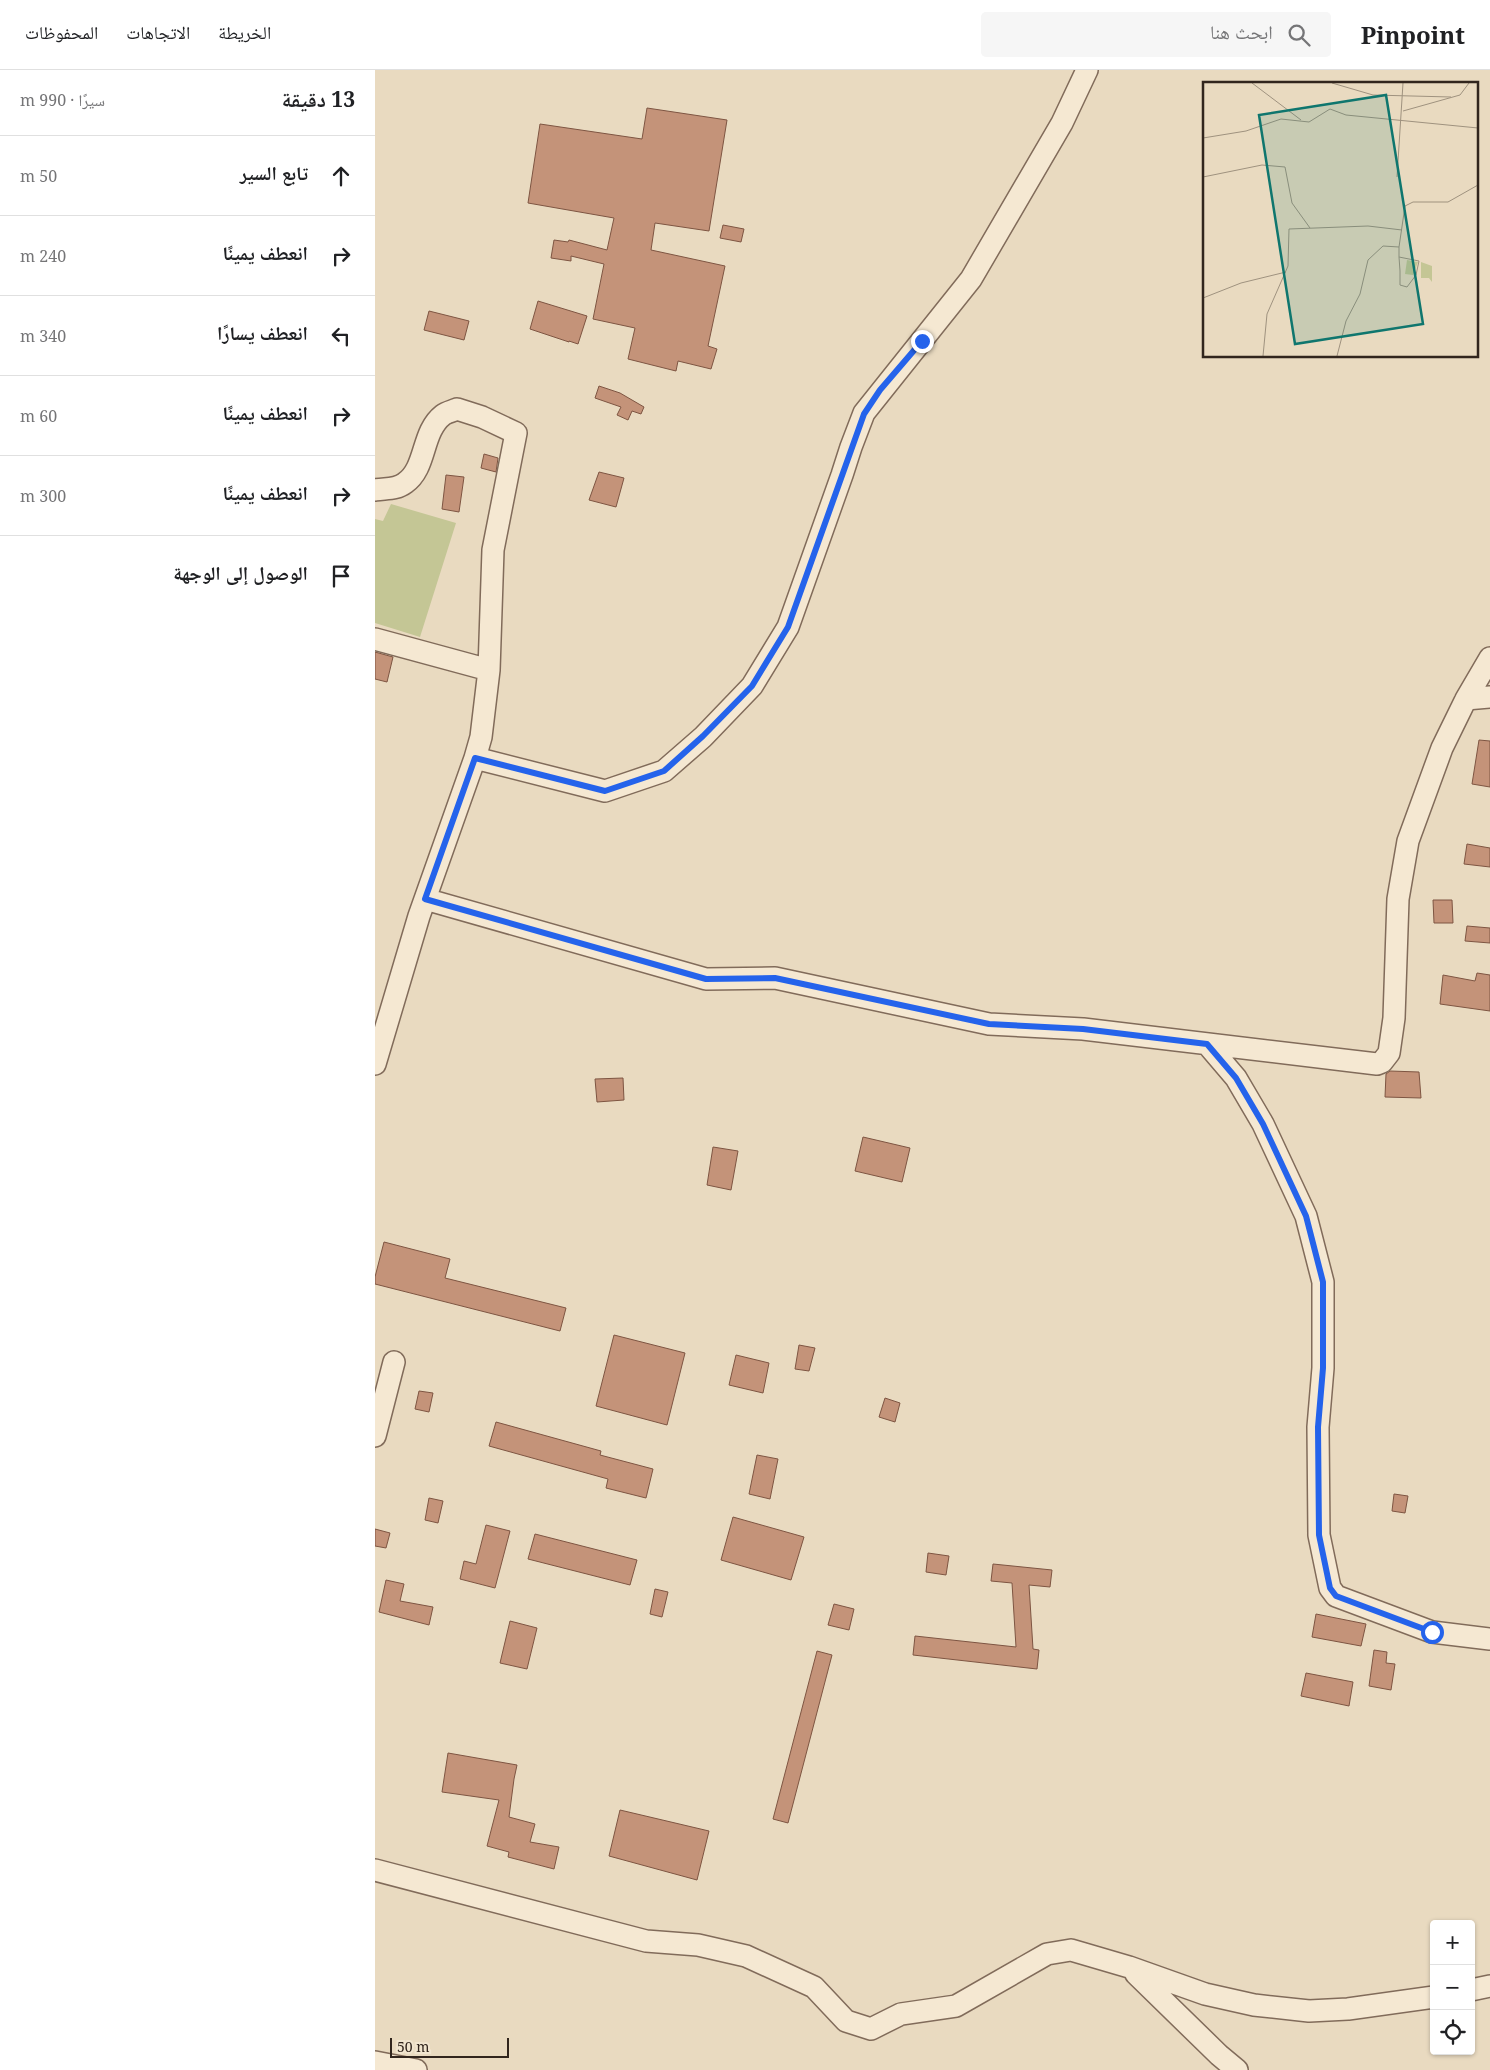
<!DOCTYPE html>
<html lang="ar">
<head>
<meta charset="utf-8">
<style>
  :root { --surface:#fff; --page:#f6f6f6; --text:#202124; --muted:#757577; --line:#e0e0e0 }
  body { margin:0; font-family:"Noto Serif","Noto Naskh Arabic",serif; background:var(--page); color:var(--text); direction:rtl }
  .controls { position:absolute; right:15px; bottom:15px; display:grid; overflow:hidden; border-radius:5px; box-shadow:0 1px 4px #0004 }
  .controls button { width:45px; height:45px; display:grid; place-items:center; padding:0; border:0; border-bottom:1px solid var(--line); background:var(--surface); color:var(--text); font:25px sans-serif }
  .scale { position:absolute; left:15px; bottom:12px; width:119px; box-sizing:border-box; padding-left:5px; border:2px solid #31251d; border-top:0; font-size:14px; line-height:18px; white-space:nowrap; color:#31251d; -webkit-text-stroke:4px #f1e5cf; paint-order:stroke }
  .stop { position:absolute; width:15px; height:15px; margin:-11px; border:4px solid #2563eb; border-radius:50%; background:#fff }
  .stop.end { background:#2563eb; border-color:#fff; box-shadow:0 1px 5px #0008 }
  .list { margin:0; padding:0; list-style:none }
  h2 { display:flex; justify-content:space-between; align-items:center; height:65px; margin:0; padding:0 20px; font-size:21px }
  h2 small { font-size:16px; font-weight:400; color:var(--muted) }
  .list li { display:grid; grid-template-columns:32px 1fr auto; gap:15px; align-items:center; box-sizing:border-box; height:80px; padding:0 20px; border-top:1px solid var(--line) }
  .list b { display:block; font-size:19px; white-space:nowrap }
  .list em { font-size:16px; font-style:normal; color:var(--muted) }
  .icon { flex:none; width:28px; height:28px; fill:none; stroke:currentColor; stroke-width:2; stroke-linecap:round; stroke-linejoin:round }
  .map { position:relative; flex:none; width:1115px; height:2000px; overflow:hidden; direction:ltr }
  header { display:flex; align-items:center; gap:30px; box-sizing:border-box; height:70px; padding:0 25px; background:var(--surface); border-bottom:1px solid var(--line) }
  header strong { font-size:24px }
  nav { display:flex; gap:28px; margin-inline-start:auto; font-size:18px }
  .search { width:350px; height:45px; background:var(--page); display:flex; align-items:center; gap:12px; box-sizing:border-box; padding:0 18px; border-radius:5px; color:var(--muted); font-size:19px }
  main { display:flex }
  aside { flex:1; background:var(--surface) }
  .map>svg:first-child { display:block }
</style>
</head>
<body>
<header>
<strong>Pinpoint</strong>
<div class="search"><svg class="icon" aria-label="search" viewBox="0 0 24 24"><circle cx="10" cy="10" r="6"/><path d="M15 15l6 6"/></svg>ابحث هنا</div>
<nav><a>الخريطة</a><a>الاتجاهات</a><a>المحفوظات</a></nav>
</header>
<main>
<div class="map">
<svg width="1115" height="2000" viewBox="0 0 1115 2000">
  <rect width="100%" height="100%" fill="#e9dac0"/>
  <path fill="#c4c695" d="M 16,434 L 81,453 L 45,567 L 0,553 L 0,449 L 8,451 Z"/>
  <path fill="#c49379" stroke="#7e5542" d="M 272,38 L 352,50 L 334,161 L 280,153 L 276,180 L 350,196 L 333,276 L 342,279 L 336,299 L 303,291 L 301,301 L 253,289 L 260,258 L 218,249 L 229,194 L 196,186 L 196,191 L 176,188 L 179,170 L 193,172 L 194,170 L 232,180 L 239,148 L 153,133 L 165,54 L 267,69 Z
    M 348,155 L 369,159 L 366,172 L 345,168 Z
    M 163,231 L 212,246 L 203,274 L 194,271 L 194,272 L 155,259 Z
    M 54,241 L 94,251 L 89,270 L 49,260 Z
    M 224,316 L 245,323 L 269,337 L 266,344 L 257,341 L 253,350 L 242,345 L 246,337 L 220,328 Z
    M 109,384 L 123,388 L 121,402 L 106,398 Z
    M 224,402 L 249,408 L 241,437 L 214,430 Z
    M 71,405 L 89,407 L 84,442 L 67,439 Z
    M 0,582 L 18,587 L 12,612 L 0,609 Z
    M 1104,670 L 1115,671 L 1115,717 L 1097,714 Z
    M 1092,774 L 1115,778 L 1115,797 L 1089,794 Z
    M 1058,830 L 1077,830 L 1078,853 L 1059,853 Z
    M 1092,856 L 1115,858 L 1115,873 L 1090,871 Z
    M 1102,903 L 1115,905 L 1115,941 L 1065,934 L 1068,905 L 1100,911 Z
    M 1015,1001 L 1044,1002 L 1046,1028 L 1010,1027 L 1011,1004 Z
    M 248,1008 L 249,1030 L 222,1032 L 220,1009 Z
    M 488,1067 L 535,1078 L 527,1112 L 480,1101 Z
    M 338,1077 L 363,1081 L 356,1120 L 332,1115 Z
    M 9,1172 L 75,1189 L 70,1208 L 191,1238 L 185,1261 L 0,1214 L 0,1207 Z
    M 239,1265 L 310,1283 L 292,1355 L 221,1336 Z
    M 424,1275 L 440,1278 L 434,1301 L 420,1299 Z
    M 361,1285 L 394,1293 L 388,1323 L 354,1315 Z
    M 44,1321 L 58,1323 L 54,1342 L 40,1339 Z
    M 510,1328 L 525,1333 L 520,1352 L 504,1347 Z
    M 121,1352 L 226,1381 L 225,1385 L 278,1399 L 271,1428 L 231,1418 L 233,1409 L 114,1376 Z
    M 382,1385 L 403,1389 L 395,1429 L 374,1424 Z
    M 1019,1424 L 1033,1426 L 1030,1443 L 1017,1441 Z
    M 54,1428 L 68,1431 L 63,1453 L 50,1450 Z
    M 358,1447 L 429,1467 L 416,1510 L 346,1490 Z
    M 111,1455 L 135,1461 L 120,1518 L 85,1509 L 89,1491 L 101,1494 Z
    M 0,1459 L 15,1463 L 11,1478 L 0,1476 Z
    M 160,1464 L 262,1490 L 255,1515 L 153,1489 Z
    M 553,1483 L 574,1486 L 571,1505 L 551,1502 Z
    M 618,1494 L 677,1500 L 675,1517 L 654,1515 L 658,1579 L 664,1580 L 662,1599 L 538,1585 L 540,1566 L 641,1577 L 637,1513 L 616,1511 Z
    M 11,1510 L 29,1514 L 25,1531 L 58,1537 L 54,1555 L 4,1542 Z
    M 280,1519 L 293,1522 L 287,1547 L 275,1544 Z
    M 459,1534 L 479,1539 L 474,1560 L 453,1555 Z
    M 941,1544 L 991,1554 L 986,1576 L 937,1567 Z
    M 135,1551 L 162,1558 L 152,1599 L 125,1593 Z
    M 999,1580 L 1012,1582 L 1011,1593 L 1020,1594 L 1016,1620 L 994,1616 Z
    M 442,1581 L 457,1585 L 413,1753 L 398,1749 Z
    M 931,1603 L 978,1612 L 974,1636 L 926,1626 Z
    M 73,1683 L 142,1695 L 139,1709 L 134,1747 L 160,1754 L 155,1772 L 184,1777 L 179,1799 L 133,1787 L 134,1782 L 112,1776 L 124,1730 L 67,1722 Z
    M 245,1740 L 334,1761 L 322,1810 L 234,1786 Z"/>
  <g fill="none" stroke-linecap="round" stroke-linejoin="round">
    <g stroke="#816b5a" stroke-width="24">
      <path id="minor" d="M 0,420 C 10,418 21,420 30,413 C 52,398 46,362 68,345 C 72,342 78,341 82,339 L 107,347 L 141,363 L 118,480 L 114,600 L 106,667 L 100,688
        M 0,569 L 114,600
        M 1091,629 L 1115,627
        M 50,829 L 331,909 L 400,908 L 614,954 L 708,959 L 1002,994 L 1007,992 L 1014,983 L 1019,948 L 1023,829 L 1033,771 L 1067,678 L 1091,629 L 1115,588
        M 832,974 L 861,1008 L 888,1054 L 931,1146 L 948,1212 L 948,1298 L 943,1357 L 944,1465 L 955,1518 L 961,1526 L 1057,1562 L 1115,1569
        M 0,994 L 44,846 L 100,688 L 230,721 L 289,701 L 328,667 L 377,616 L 413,557 L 467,405 L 476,377 L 489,343 L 596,209 L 687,53 L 712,0
        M 0,1366 L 19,1292
        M 0,1800 L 271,1871 L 323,1875 L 371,1886 L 439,1917 L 471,1951 L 496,1959 L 526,1944 L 581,1936 L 672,1884 L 696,1880 L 754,1897 L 830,1924 L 879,1935 L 934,1941 L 973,1939 L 1059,1927
        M 761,1904 L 844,1985 L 862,2000
        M 1096,1920 L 1115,1916
        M 0,1992 L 41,2000"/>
    </g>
    <use href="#minor" stroke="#f5e8d2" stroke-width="21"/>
  </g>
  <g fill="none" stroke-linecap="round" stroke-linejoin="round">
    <path stroke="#2563eb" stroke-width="6" d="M 547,271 L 505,320 L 489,344 L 413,557 L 377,616 L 328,666 L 289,701 L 230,721 L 100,688 L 50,829 L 331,909 L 400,908 L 614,954 L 708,959 L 832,974 L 861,1008 L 888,1054 L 931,1146 L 948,1212 L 948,1298 L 943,1357 L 944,1465 L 955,1518 L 961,1526 L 1057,1562"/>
  </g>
  <g transform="translate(828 12)">
    <rect width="275" height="275" fill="#e9dac0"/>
    <path d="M 204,178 L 215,180 L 210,193 L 202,192 ZM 218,180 L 229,184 L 229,200 L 226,196 L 218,196 Z" fill="#c4c695"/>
    <path fill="none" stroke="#9f927f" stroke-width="1" d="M 49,1 L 98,38M 129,1 L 170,13 L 248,15M 200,29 L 257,13 L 266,1M 0,56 L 43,49 L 78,37 L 106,40 L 127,27 L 143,33 L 275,46M 0,95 L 59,83 L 82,85 L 89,121 L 107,146M 194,95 L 200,1M 196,165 L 196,175 L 197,189 L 197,203 L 204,205 L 213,193 L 216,179 L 196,175M 0,216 L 38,201 L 83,190M 60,274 L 64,232 L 85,184 L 86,147 L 165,144 L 199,148M 134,274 L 143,239 L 157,212 L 165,178 L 180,164 L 196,165 L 202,124 L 210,120 L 245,120 L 275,103"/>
    <path fill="#0f766e" fill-opacity="0.15" stroke="#0f766e" stroke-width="2.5" d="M 183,13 L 220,242 L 92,262 L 56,33 Z"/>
    <rect width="275" height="275" fill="none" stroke="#31251d" stroke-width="2.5"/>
  </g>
</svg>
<div class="controls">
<button>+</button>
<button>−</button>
<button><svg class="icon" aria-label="locate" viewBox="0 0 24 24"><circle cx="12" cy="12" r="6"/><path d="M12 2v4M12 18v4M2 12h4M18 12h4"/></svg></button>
</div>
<div class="scale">50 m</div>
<div class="stop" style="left:1057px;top:1562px"></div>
<div class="stop end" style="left:547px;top:271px"></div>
</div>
<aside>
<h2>13 دقيقة<small>سيرًا · 990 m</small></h2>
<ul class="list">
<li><svg class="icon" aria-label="ahead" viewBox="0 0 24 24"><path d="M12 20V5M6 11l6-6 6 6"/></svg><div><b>تابع السير</b></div><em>50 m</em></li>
<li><svg class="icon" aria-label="right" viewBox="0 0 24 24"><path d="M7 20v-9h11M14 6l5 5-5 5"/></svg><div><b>انعطف يمينًا</b></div><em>240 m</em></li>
<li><svg class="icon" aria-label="left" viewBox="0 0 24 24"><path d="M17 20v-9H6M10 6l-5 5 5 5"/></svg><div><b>انعطف يسارًا</b></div><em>340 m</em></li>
<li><svg class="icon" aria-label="right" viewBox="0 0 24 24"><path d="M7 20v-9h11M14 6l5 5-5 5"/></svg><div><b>انعطف يمينًا</b></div><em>60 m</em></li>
<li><svg class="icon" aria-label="right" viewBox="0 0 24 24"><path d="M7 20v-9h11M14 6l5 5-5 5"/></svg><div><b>انعطف يمينًا</b></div><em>300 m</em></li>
<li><svg class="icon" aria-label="arrive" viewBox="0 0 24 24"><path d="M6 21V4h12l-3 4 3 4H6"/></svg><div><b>الوصول إلى الوجهة</b></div></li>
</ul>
</aside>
</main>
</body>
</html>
